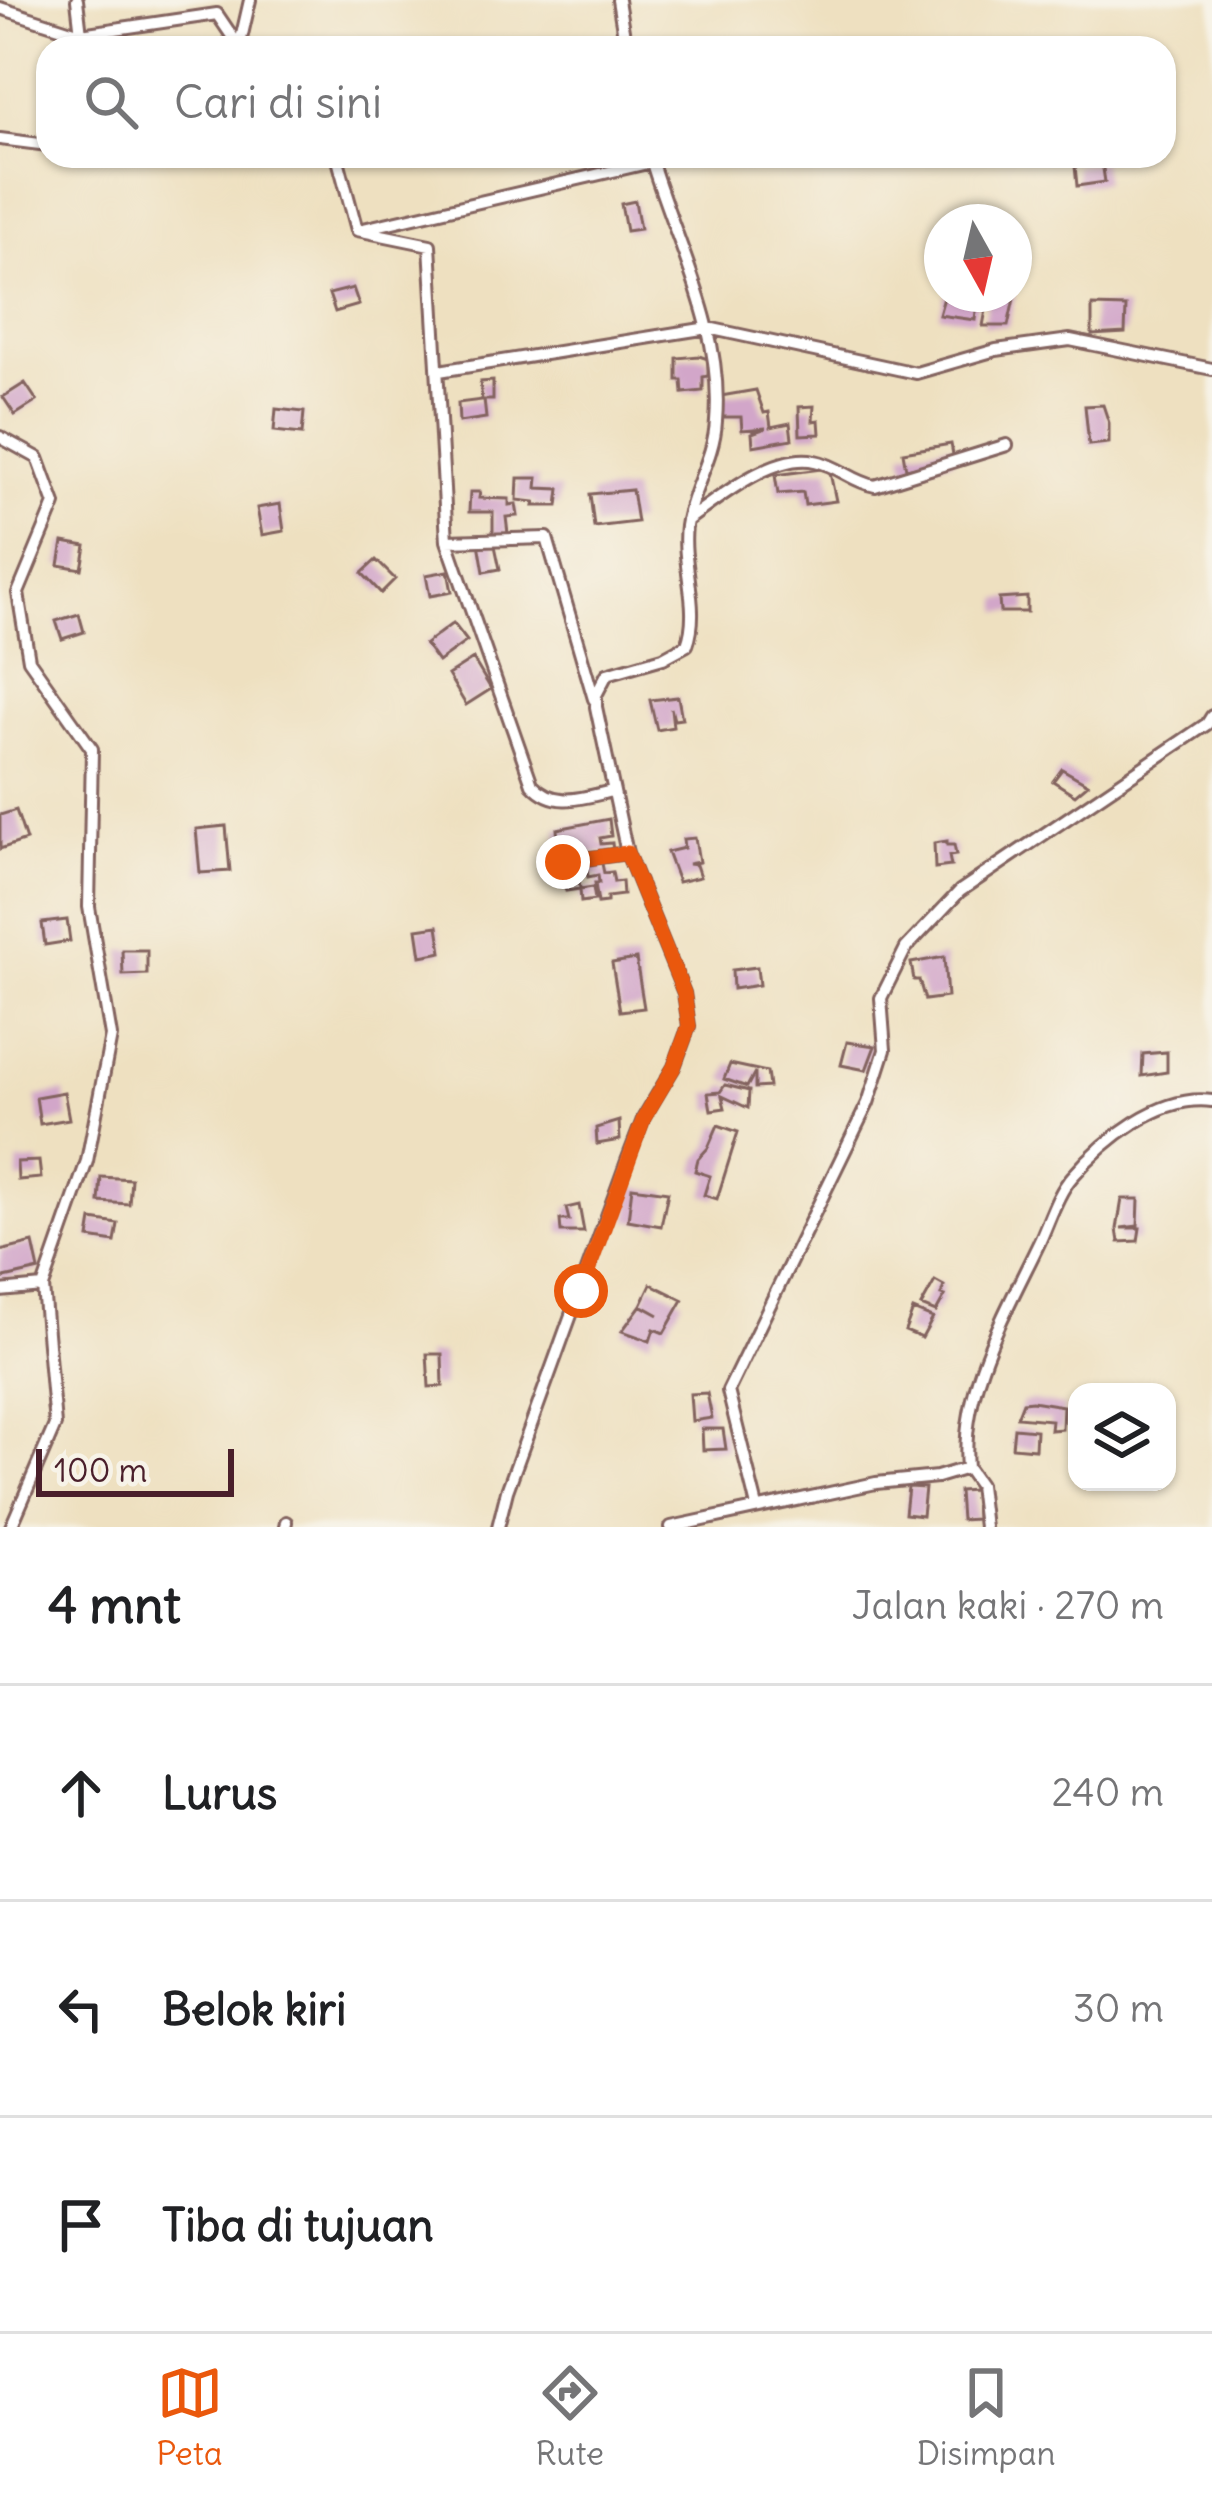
<!DOCTYPE html>
<html lang="id">
<head>
<meta charset="utf-8">
<style>
  :root { --surface:#fff; --page:#f2f2f2; --text:#202124; --muted:#757577; --line:#e0e0e0; --accent:#ea580c }
  body { margin:0; font-family:Delius,sans-serif; background:var(--page); color:var(--text) }
  .controls { position:absolute; right:36px; bottom:36px; display:grid; overflow:hidden; border-radius:24px; box-shadow:0 3px 9px #0004 }
  .controls button { width:108px; height:108px; display:grid; place-items:center; padding:0; border:0; border-bottom:3px solid var(--line); background:var(--surface); color:var(--text); font:60px sans-serif }
  .compass { position:absolute; left:924px; top:204px; width:108px; height:108px; border-radius:50%; background:var(--surface); box-shadow:0 3px 9px #0004; rotate:172deg }
  .scale { position:absolute; left:36px; bottom:30px; width:198px; box-sizing:border-box; padding-left:12px; border:6px solid #4a1f2b; border-top:0; font-size:33px; line-height:42px; white-space:nowrap; color:#4a1f2b; -webkit-text-stroke:9px #f7f3e8; paint-order:stroke }
  .stop { position:absolute; width:36px; height:36px; margin:-27px; border:9px solid #ea580c; border-radius:50%; background:#fff }
  .stop.end { background:#ea580c; border-color:#fff; box-shadow:0 3px 12px #0008 }
  .list { margin:0; padding:0; list-style:none }
  h2 { display:flex; justify-content:space-between; align-items:center; height:156px; margin:0; padding:0 48px; font-size:51px }
  h2 small { font-size:39px; font-weight:400; color:var(--muted) }
  .list li { display:grid; grid-template-columns:78px 1fr auto; gap:36px; align-items:center; box-sizing:border-box; height:216px; padding:0 48px; border-top:3px solid var(--line) }
  .list b { display:block; font-size:45px; white-space:nowrap }
  .list em { font-size:39px; font-style:normal; color:var(--muted) }
  .icon { flex:none; width:66px; height:66px; fill:none; stroke:currentColor; stroke-width:2; stroke-linecap:round; stroke-linejoin:round }
  .map { position:relative; flex:none; width:1212px; height:1527px; overflow:hidden }
  .search { position:absolute; background:var(--surface); box-shadow:0 3px 9px #0004; left:36px; right:36px; top:36px; height:132px; display:flex; align-items:center; gap:30px; box-sizing:border-box; padding:0 42px; border-radius:36px; color:var(--muted); font-size:45px }
  .sheet { height:804px; background:var(--surface) }
  nav { display:flex; justify-content:space-around; align-items:center; box-sizing:border-box; height:168px; border-top:3px solid var(--line); background:var(--surface); font-size:33px; color:var(--muted) }
  nav a { display:grid; justify-items:center; gap:6px }
  nav .on { color:var(--accent) }
  .map>svg:first-child { display:block }
</style>
</head>
<body>
<div class="map">
<svg width="1212" height="1527" viewBox="0 0 1212 1527">
  <rect width="100%" height="100%" fill="#f7f3e8"/>
  <filter id="ink" filterUnits="userSpaceOnUse"><feTurbulence type="fractalNoise" baseFrequency=".00833" numOctaves="2"/><feDisplacementMap in="SourceGraphic" scale="24" xChannelSelector="R" yChannelSelector="G"/><feConvolveMatrix kernelMatrix="1 2 1 2 8 2 1 2 1" color-interpolation-filters="sRGB"/></filter>
  <filter id="wash" filterUnits="userSpaceOnUse"><feTurbulence type="fractalNoise" baseFrequency=".004" numOctaves="4" result="noise"/><feDisplacementMap in="SourceGraphic" scale="48" xChannelSelector="R" yChannelSelector="G"/><feGaussianBlur stdDeviation="2.7" result="paint"/><feColorMatrix in="noise" values="0 0 0 0 0 0 0 0 0 0 0 0 0 0 0 0 0 1.4 0 .05"/><feComposite in="paint" operator="in"/></filter>
  <g filter="url(#wash)">
    <rect width="100%" height="100%" fill="#eee0c0"/>
    <g id="blocks">
      <path fill="#d2a6c9" d="M 1102,162 L 1105,182 L 1077,186 L 1075,166 Z
        M 635,201 L 640,229 L 626,231 L 621,204 Z
        M 353,288 L 359,305 L 335,312 L 329,294 Z
        M 945,294 L 978,294 L 975,320 L 939,315 Z
        M 989,294 L 1015,294 L 1008,326 L 983,326 Z
        M 1092,306 L 1126,307 L 1125,333 L 1092,335 Z
        M 699,356 L 708,359 L 708,376 L 703,377 L 703,391 L 683,393 L 682,380 L 677,380 L 677,358 Z
        M 493,381 L 493,400 L 484,400 L 486,418 L 459,422 L 458,403 L 482,400 L 480,382 Z
        M 25,383 L 37,401 L 15,415 L 3,397 Z
        M 756,390 L 764,413 L 769,412 L 771,427 L 790,423 L 792,439 L 753,446 L 752,433 L 766,428 L 742,430 L 741,417 L 722,417 L 721,396 Z
        M 1103,405 L 1109,423 L 1109,443 L 1089,445 L 1085,406 Z
        M 814,406 L 813,421 L 819,420 L 820,434 L 800,435 L 799,407 Z
        M 276,409 L 304,412 L 302,434 L 274,431 Z
        M 951,444 L 954,460 L 906,469 L 903,452 Z
        M 829,468 L 836,501 L 805,505 L 803,492 L 778,494 L 775,475 Z
        M 518,478 L 538,478 L 537,488 L 560,489 L 558,506 L 534,506 L 535,502 L 517,500 Z
        M 632,490 L 637,522 L 594,527 L 590,494 Z
        M 470,492 L 480,492 L 479,498 L 509,499 L 509,505 L 516,504 L 518,516 L 506,517 L 508,534 L 493,536 L 493,512 L 469,512 Z
        M 280,504 L 284,531 L 262,535 L 257,508 Z
        M 494,541 L 500,569 L 484,572 L 479,543 Z
        M 63,542 L 86,546 L 82,569 L 59,565 Z
        M 376,560 L 395,579 L 381,593 L 362,573 Z
        M 448,571 L 452,592 L 430,596 L 426,575 Z
        M 1027,597 L 1027,612 L 1000,612 L 999,599 Z
        M 79,614 L 84,632 L 62,639 L 56,621 Z
        M 453,623 L 467,641 L 438,662 L 425,644 Z
        M 473,659 L 491,689 L 466,705 L 448,675 Z
        M 678,697 L 682,719 L 674,720 L 671,708 L 673,727 L 657,730 L 650,700 Z
        M 1062,769 L 1088,784 L 1075,795 L 1053,781 Z
        M 16,810 L 26,840 L 0,849 L 0,815 Z
        M 609,819 L 611,836 L 600,838 L 601,844 L 612,843 L 613,851 L 574,857 L 573,850 L 559,851 L 557,829 Z
        M 226,826 L 230,871 L 200,873 L 196,829 Z
        M 695,838 L 699,862 L 688,864 L 696,865 L 700,877 L 678,882 L 667,852 L 684,848 L 683,839 Z
        M 947,841 L 947,845 L 954,845 L 956,855 L 949,856 L 951,866 L 935,868 L 934,843 Z
        M 601,859 L 604,873 L 612,872 L 614,882 L 622,881 L 623,895 L 607,897 L 607,902 L 598,903 L 595,883 L 599,883 L 598,875 L 588,877 L 586,862 Z
        M 561,872 L 571,872 L 572,881 L 579,880 L 580,889 L 593,887 L 595,900 L 581,902 L 580,889 L 566,891 Z
        M 67,920 L 70,941 L 45,945 L 42,923 Z
        M 438,926 L 442,952 L 421,956 L 417,929 Z
        M 122,950 L 147,950 L 147,974 L 123,975 Z
        M 944,957 L 947,997 L 925,1000 L 919,980 L 914,980 L 911,963 Z
        M 636,959 L 644,1008 L 620,1011 L 612,963 Z
        M 757,967 L 759,985 L 733,989 L 732,970 Z
        M 847,1042 L 875,1046 L 866,1070 L 841,1065 Z
        M 1167,1052 L 1167,1072 L 1142,1076 L 1143,1054 Z
        M 730,1064 L 767,1072 L 769,1087 L 755,1088 L 755,1072 L 747,1087 L 724,1079 Z
        M 725,1085 L 749,1091 L 748,1108 L 722,1096 L 725,1108 L 711,1110 L 708,1093 L 720,1092 Z
        M 64,1092 L 69,1119 L 40,1124 L 36,1097 Z
        M 619,1121 L 620,1140 L 597,1144 L 596,1128 Z
        M 718,1125 L 738,1132 L 717,1199 L 704,1195 L 710,1176 L 695,1171 L 698,1159 L 708,1148 Z
        M 39,1161 L 41,1178 L 18,1180 L 17,1162 Z
        M 101,1177 L 131,1179 L 129,1204 L 99,1202 Z
        M 632,1187 L 668,1192 L 661,1226 L 628,1220 Z
        M 1122,1199 L 1139,1199 L 1138,1226 L 1121,1228 L 1140,1228 L 1138,1241 L 1119,1242 L 1117,1229 Z
        M 579,1205 L 584,1232 L 561,1232 L 560,1220 L 569,1220 L 566,1208 Z
        M 92,1220 L 118,1224 L 115,1242 L 89,1238 Z
        M 33,1243 L 39,1270 L 0,1279 L 0,1251 Z
        M 935,1281 L 944,1286 L 941,1295 L 945,1296 L 936,1312 L 921,1306 Z
        M 651,1284 L 683,1300 L 664,1333 L 654,1329 L 650,1341 L 622,1331 L 641,1305 L 659,1315 L 641,1305 Z
        M 913,1310 L 933,1318 L 922,1338 L 905,1331 Z
        M 427,1354 L 442,1354 L 443,1386 L 429,1387 Z
        M 707,1393 L 712,1418 L 692,1421 L 690,1394 Z
        M 1032,1401 L 1063,1406 L 1062,1429 L 1050,1430 L 1051,1420 L 1017,1417 L 1023,1402 Z
        M 1014,1428 L 1036,1430 L 1035,1449 L 1012,1447 Z
        M 702,1429 L 723,1429 L 726,1449 L 703,1450 Z
        M 908,1487 L 925,1488 L 922,1516 L 905,1514 Z
        M 975,1490 L 976,1519 L 961,1520 L 959,1491 Z"/>
    </g>
  </g>
  <g filter="url(#ink)">
    <use href="#blocks" fill-opacity="0" stroke="#83635f" stroke-width="3"/>
    <g fill="none" stroke-linecap="round" stroke-linejoin="round">
      <g stroke="#83635f" stroke-width="16">
        <path id="minor" d="M 77,0 L 81,34 L 217,14 L 240,48
          M 618,0 L 626,48
          M 0,8 L 81,34 L 83,48
          M 239,48 L 250,0
          M 0,139 L 48,145
          M 337,156 L 357,230 L 430,245 L 447,541 L 532,784 C 555,809 582,798 612,791
          M 363,229 L 652,162
          M 439,371 L 708,328 L 916,373 L 996,350 L 1070,340 L 1212,369
          M 0,437 L 38,458 L 55,504 L 18,593 L 29,660 L 92,749 L 89,907 L 111,1036 L 87,1161 L 43,1287 L 55,1425 L 11,1527
          M 689,519 C 720,497 775,452 815,461 C 837,465 853,482 875,486 L 1007,445
          M 447,541 L 547,538 L 594,699
          M 563,862 L 627,853
          M 0,1291 L 43,1287
          M 967,1468 L 979,1485 L 984,1527
          M 757,1507 L 728,1391 L 868,1103 L 885,1050 L 881,998 L 906,948 L 960,891 L 1207,724 L 1212,716
          M 285,1527 L 286,1522
          M 498,1527 L 507,1491 L 627,1161 L 644,1117 L 674,1067 L 689,1026 L 684,993 L 627,853 L 596,707 L 596,695 L 607,674 L 663,658 L 687,645 C 701,608 681,565 686,526 C 691,490 714,459 716,421 C 724,328 675,242 650,156
          M 671,1527 L 876,1483 L 937,1477 L 967,1468 C 960,1389 1006,1312 1039,1243 C 1049,1222 1057,1194 1072,1177 C 1104,1140 1160,1094 1212,1101"/>
      </g>
      <use href="#minor" stroke="#fff" stroke-width="10"/>
    </g>
  </g>
  <g fill="none" stroke-linecap="round" stroke-linejoin="round" filter="url(#ink)">
    <path stroke="#ea580c" stroke-width="15" d="M 563,862 L 627,853 L 684,993 L 689,1026 L 674,1067 L 644,1118 L 581,1291"/>
  </g>
</svg>
<div class="controls">
<button><svg class="icon" aria-label="layers" viewBox="0 0 24 24"><path d="M12 4l9 5-9 5-9-5zM3 14l9 5 9-5"/></svg></button>
</div>
<svg class="compass" viewBox="-18 -18 36 36"><path d="M0-13l5 13h-10z" fill="#e53935"/><path d="M0 13l5-13h-10z" fill="#757577"/></svg>
<div class="scale">100 m</div>
<div class="stop" style="left:581px;top:1291px"></div>
<div class="stop end" style="left:563px;top:862px"></div>
<div class="search"><svg class="icon" aria-label="search" viewBox="0 0 24 24"><circle cx="10" cy="10" r="6"/><path d="M15 15l6 6"/></svg>Cari di sini</div>
</div>
<section class="sheet">
<h2>4 mnt<small>Jalan kaki · 270 m</small></h2>
<ul class="list">
<li><svg class="icon" aria-label="ahead" viewBox="0 0 24 24"><path d="M12 20V5M6 11l6-6 6 6"/></svg><div><b>Lurus</b></div><em>240 m</em></li>
<li><svg class="icon" aria-label="left" viewBox="0 0 24 24"><path d="M17 20v-9H6M10 6l-5 5 5 5"/></svg><div><b>Belok kiri</b></div><em>30 m</em></li>
<li><svg class="icon" aria-label="arrive" viewBox="0 0 24 24"><path d="M6 21V4h12l-3 4 3 4H6"/></svg><div><b>Tiba di tujuan</b></div></li>
</ul>
</section>
<nav>
<a class="on"><svg class="icon" aria-label="map" viewBox="0 0 24 24"><path d="M3 6l6-2 6 2 6-2v14l-6 2-6-2-6 2zM9 4v14M15 6v14"/></svg>Peta</a>
<a><svg class="icon" aria-label="directions" viewBox="0 0 24 24"><path d="M12 3l9 9-9 9-9-9zM9 14v-3h6M13 9l2 2-2 2"/></svg>Rute</a>
<a><svg class="icon" aria-label="saved" viewBox="0 0 24 24"><path d="M7 4h10v16l-5-4-5 4z"/></svg>Disimpan</a>
</nav>
</body>
</html>
